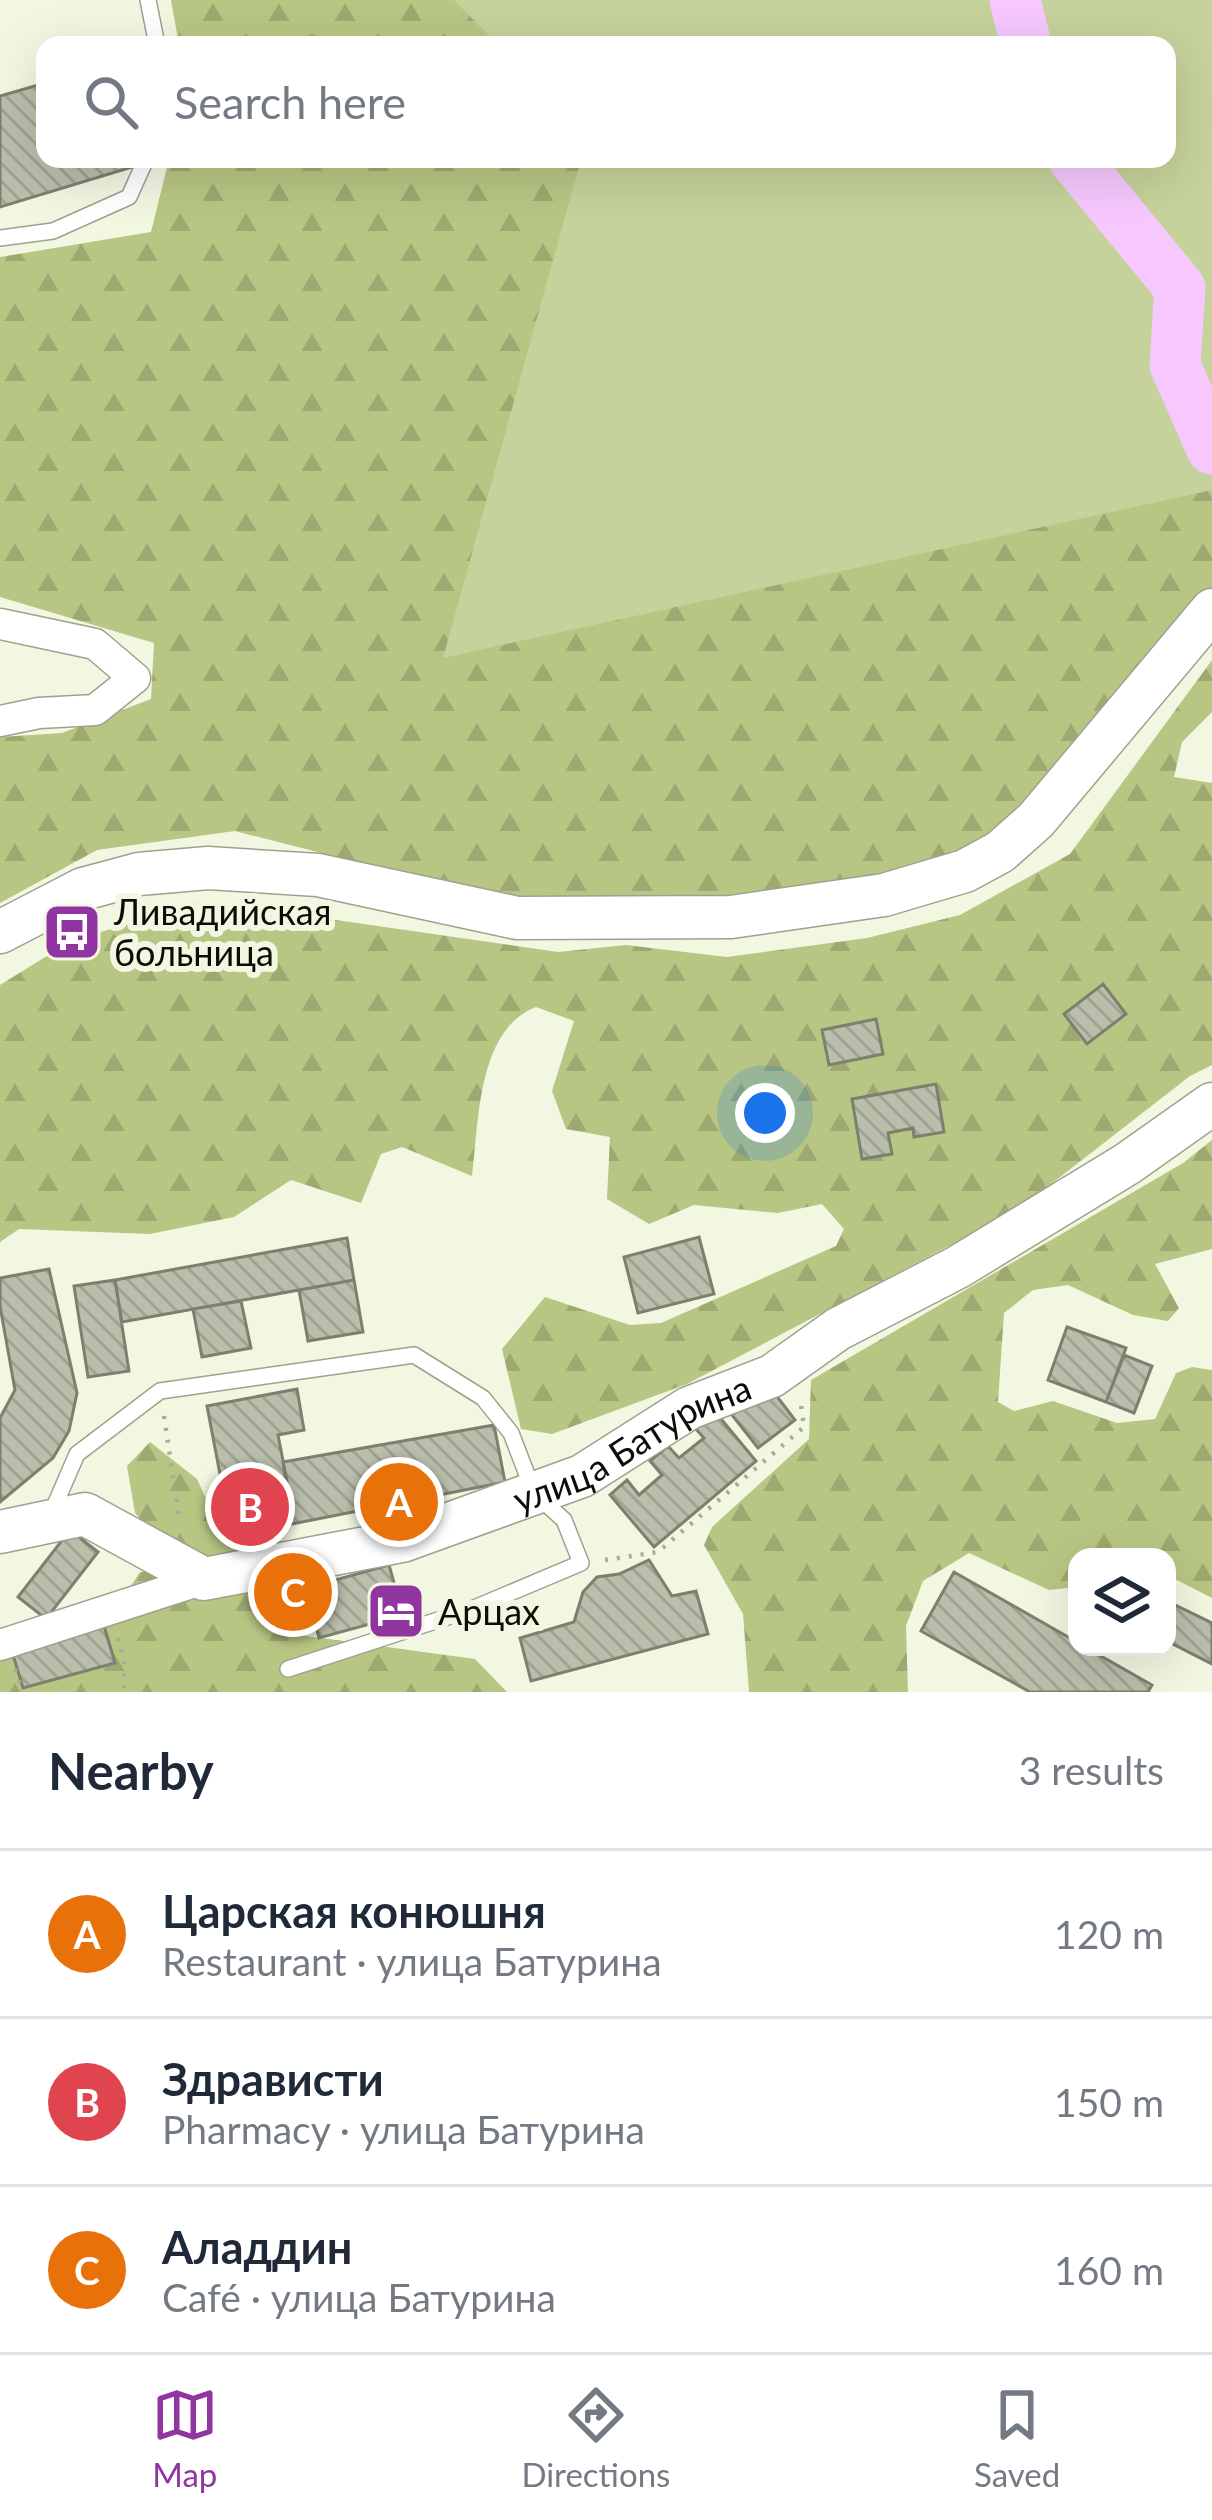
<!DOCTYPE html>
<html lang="en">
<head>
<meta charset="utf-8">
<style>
  :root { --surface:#fff; --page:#f6f6f7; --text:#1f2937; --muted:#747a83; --line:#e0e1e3; --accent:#9136a1 }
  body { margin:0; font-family:Lato,sans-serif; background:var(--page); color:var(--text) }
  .controls { position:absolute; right:36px; bottom:36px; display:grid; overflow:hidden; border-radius:24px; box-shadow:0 12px 48px #0002 }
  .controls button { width:108px; height:108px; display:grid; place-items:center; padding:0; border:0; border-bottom:3px solid var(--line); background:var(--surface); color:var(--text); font:60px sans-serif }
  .you { position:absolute; left:765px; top:1113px; width:42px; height:42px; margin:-30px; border:9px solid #fff; border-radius:50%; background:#1a73e8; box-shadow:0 0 0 18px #1a73e833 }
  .badge { display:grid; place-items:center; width:78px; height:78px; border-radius:50%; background:var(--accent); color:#fff; font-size:39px; font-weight:700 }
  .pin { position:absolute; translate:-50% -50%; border:6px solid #fff; box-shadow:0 3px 12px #0006 }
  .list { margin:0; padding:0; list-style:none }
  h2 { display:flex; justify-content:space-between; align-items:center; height:156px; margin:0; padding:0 48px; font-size:51px }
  h2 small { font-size:39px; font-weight:400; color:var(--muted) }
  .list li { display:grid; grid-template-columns:78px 1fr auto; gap:36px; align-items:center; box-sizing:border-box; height:168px; padding:0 48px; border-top:3px solid var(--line) }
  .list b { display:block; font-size:45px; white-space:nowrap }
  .list p { margin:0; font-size:39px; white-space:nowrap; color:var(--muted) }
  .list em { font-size:39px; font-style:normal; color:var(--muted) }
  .icon { flex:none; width:66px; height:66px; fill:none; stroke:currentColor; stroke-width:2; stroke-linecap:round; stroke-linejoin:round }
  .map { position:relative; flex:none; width:1212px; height:1692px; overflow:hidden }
  .search { position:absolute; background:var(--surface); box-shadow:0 12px 48px #0002; left:36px; right:36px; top:36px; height:132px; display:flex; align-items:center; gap:30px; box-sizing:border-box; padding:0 42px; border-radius:24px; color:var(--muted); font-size:45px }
  .sheet { height:660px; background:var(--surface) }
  nav { display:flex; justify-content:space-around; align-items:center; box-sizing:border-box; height:168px; border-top:3px solid var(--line); background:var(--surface); font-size:33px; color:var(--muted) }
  nav a { display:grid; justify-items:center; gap:6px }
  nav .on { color:var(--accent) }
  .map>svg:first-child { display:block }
</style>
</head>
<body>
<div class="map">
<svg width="1212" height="1692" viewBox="0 0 1212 1692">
  <defs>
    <pattern id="forest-firs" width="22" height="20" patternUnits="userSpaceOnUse" patternTransform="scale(3)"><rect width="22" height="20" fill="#b8c684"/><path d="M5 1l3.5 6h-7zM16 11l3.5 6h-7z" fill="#9da970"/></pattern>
    <pattern id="building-back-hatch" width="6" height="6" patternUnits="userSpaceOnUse" patternTransform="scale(3)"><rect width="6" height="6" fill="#babfab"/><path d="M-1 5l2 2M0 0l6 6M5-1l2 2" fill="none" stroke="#9fa392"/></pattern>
  </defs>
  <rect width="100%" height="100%" fill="#f2f7e2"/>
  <path fill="url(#forest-firs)" d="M 171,0 L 1104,0 L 1112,45 L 179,45 Z
    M 169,159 L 1167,159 L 1212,174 L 1212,591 L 1007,833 L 945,867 L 709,900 L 555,913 L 235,831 L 97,850 L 0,903 L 0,737 L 62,733 L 151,699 L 154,643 L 0,597 L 0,257 L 151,232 Z
    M 1212,660 L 1212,712 L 1182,742 L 1174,777 L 1212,783 L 1212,1065 L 1190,1076 L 1019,1209 L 687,1384 L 552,1434 L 521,1429 L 502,1349 L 545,1297 L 630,1325 L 661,1323 L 836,1246 L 844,1229 L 822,1204 L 778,1213 L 694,1205 L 649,1224 L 607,1199 L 610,1137 L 566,1129 L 552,1091 L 574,1021 L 536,1007 C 477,1030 479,1121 472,1176 L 402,1147 L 381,1154 L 361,1203 L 291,1180 L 234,1217 L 150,1234 L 19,1229 L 0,1242 L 0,985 L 71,941 L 204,901 L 558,952 L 626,945 L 727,957 L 867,938 L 960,915 L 1070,854 Z
    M 1212,1140 L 1212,1249 L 1155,1264 L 1179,1308 L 1168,1321 L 1133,1315 L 1068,1285 L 1033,1290 L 1004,1313 L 998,1402 L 1014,1411 L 1053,1401 L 1117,1423 L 1155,1419 L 1176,1373 L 1192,1367 L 1212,1370 L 1212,1598 L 1167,1575 L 1167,1557 L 1077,1557 L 1077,1587 L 1049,1590 L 969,1553 L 923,1581 L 906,1626 L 908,1692 L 749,1692 L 743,1614 L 704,1545 L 712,1527 L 809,1439 L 811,1380 L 1183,1163 Z
    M 150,1442 L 197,1479 L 225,1540 L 307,1559 L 284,1608 L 299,1635 L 475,1659 L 507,1692 L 0,1692 L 0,1660 L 103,1628 L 140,1572 L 186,1570 L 135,1513 L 127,1466 Z"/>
  <path fill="#c5d29b" d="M 454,0 L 1212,0 L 1212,490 L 443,658 L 581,159 L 1167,159 L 1167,45 L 498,45 Z"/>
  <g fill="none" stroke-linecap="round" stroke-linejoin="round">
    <path stroke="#f6c8fe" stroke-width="51" d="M 1015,0 L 1026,45
      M 1074,159 L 1180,288 L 1175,365 L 1212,449"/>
  </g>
  <path fill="url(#building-back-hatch)" stroke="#7c806e" stroke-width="3" d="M 45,83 L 45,159 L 140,159 L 142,164 L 0,207 L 0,96 Z
    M 1103,984 L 1126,1014 L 1087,1044 L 1064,1014 Z
    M 876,1019 L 883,1054 L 829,1065 L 822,1030 Z
    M 936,1084 L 944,1132 L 914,1137 L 913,1128 L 888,1133 L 892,1154 L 862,1159 L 852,1099 Z
    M 699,1237 L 714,1294 L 638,1313 L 624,1257 Z
    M 347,1238 L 354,1280 L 122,1322 L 115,1280 Z
    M 49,1269 L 77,1393 L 69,1431 L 53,1458 L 0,1502 L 0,1418 L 15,1390 L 0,1306 L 0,1278 Z
    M 115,1280 L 129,1371 L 88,1377 L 74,1286 Z
    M 354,1280 L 363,1332 L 308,1341 L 299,1290 Z
    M 241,1301 L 251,1348 L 202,1357 L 193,1309 Z
    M 1067,1327 L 1126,1348 L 1106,1402 L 1048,1380 Z
    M 1124,1355 L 1152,1366 L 1134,1413 L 1106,1402 Z
    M 769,1386 L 795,1420 L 758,1448 L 732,1415 Z
    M 297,1389 L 304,1430 L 278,1435 L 287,1481 L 270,1484 L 273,1503 L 227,1511 L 207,1406 Z
    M 712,1408 L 756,1461 L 654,1547 L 610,1495 L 627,1480 L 639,1495 L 662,1475 L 650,1461 L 668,1446 L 679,1458 L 704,1438 L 692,1425 Z
    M 494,1425 L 505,1482 L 292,1524 L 283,1462 Z
    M 70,1530 L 98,1552 L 46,1619 L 18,1597 Z
    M 649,1560 L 672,1596 L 696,1591 L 708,1634 L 531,1681 L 520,1638 L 574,1622 L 583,1592 L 597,1577 L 619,1574 Z
    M 389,1565 L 403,1615 L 319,1638 L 306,1588 Z
    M 954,1572 L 1077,1642 L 1077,1647 L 1085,1647 L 1152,1685 L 1148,1692 L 1030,1692 L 921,1631 Z
    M 1167,1601 L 1212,1623 L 1212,1664 L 1167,1641 Z
    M 102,1619 L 115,1663 L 23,1688 L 11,1648 Z"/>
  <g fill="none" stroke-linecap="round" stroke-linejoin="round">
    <g stroke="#9da28f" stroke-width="18">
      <path id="lane" d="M 148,0 L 157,45
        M 0,238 L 53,231 L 129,197 L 146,159
        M 51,1514 L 77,1454 L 160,1391 L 414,1355 L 483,1398 L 511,1433 L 534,1493 L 564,1520 L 581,1563 L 472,1609 L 288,1669"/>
    </g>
    <g stroke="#9da28f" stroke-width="33">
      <path id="street" d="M 0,624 L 95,644 L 135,678 L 95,710 L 39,713 L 0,721
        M 0,1645 L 204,1579"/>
    </g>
    <g stroke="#9da28f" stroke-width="45">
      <g id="secondary">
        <path d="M 0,932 L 83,889 L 139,874 L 208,868 L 318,875 L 517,918 L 731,917 L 884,895 L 965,871 L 1000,852 L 1036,820 L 1212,610"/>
        <path id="s1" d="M 0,1532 L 85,1514 L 204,1579 L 402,1541 L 582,1476 L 689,1408 L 772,1376 L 838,1329 L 958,1267 L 1127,1164 L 1212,1104"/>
      </g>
    </g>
    <path stroke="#a7ab9b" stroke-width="4.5" stroke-dasharray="3 9" stroke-linecap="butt" d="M 164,1416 L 180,1523
      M 605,1560 L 658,1552 L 804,1427 L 800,1397
      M 118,1638 L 124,1661 L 124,1692
      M 15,1669 L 22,1692"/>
    <use href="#lane" stroke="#fff" stroke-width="15"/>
    <use href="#street" stroke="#fff" stroke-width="30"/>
    <use href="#secondary" stroke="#fff" stroke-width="42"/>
  </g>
  <defs>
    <g id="bus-square" transform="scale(3)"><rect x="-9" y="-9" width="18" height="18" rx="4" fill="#9136a1" stroke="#f2f7e2"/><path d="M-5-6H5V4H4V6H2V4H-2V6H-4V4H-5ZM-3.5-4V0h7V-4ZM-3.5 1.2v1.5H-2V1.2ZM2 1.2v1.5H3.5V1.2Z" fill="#fff"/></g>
    <g id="hotel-square" transform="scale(3)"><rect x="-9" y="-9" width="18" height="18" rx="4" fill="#9136a1" stroke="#f2f7e2"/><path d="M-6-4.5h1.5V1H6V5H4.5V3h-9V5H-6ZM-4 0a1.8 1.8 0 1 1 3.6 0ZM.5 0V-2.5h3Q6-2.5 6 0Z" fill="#fff"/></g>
  </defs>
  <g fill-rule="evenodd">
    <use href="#bus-square" x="72" y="932"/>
    <use href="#hotel-square" x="396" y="1611"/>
  </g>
  <g text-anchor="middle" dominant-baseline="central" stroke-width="12" stroke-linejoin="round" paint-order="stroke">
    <g font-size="36" fill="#0c0d07" stroke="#f2f7e2" text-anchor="start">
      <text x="114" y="911">Ливадийская<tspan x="114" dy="41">больница</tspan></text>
      <text x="438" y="1611">Арцах</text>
    </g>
    <g font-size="36" fill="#0c0d07" stroke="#f2f7e2">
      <text stroke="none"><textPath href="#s1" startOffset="675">улица Батурина</textPath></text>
    </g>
  </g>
</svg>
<div class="controls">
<button><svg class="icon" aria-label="layers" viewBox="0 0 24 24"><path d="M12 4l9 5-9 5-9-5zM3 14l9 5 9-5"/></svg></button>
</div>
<div class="you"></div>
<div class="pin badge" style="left:399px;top:1502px;background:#e8710a">A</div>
<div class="pin badge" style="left:250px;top:1507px;background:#e0444e">B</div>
<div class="pin badge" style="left:293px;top:1592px;background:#e8710a">C</div>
<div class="search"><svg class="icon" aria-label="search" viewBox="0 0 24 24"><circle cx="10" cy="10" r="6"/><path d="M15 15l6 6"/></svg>Search here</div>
</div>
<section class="sheet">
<h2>Nearby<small>3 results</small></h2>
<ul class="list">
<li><span class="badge" style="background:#e8710a">A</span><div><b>Царская конюшня</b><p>Restaurant · улица Батурина</p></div><em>120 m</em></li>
<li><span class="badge" style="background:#e0444e">B</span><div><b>Здрависти</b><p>Pharmacy · улица Батурина</p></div><em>150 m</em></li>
<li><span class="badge" style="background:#e8710a">C</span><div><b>Аладдин</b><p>Café · улица Батурина</p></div><em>160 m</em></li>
</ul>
</section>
<nav>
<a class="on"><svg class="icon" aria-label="map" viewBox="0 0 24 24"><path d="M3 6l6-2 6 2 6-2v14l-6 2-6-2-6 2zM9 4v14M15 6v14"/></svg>Map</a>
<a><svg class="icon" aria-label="directions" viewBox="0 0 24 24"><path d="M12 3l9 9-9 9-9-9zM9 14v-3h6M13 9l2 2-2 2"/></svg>Directions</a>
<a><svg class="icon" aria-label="saved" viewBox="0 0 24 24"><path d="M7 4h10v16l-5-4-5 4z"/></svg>Saved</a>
</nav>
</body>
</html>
